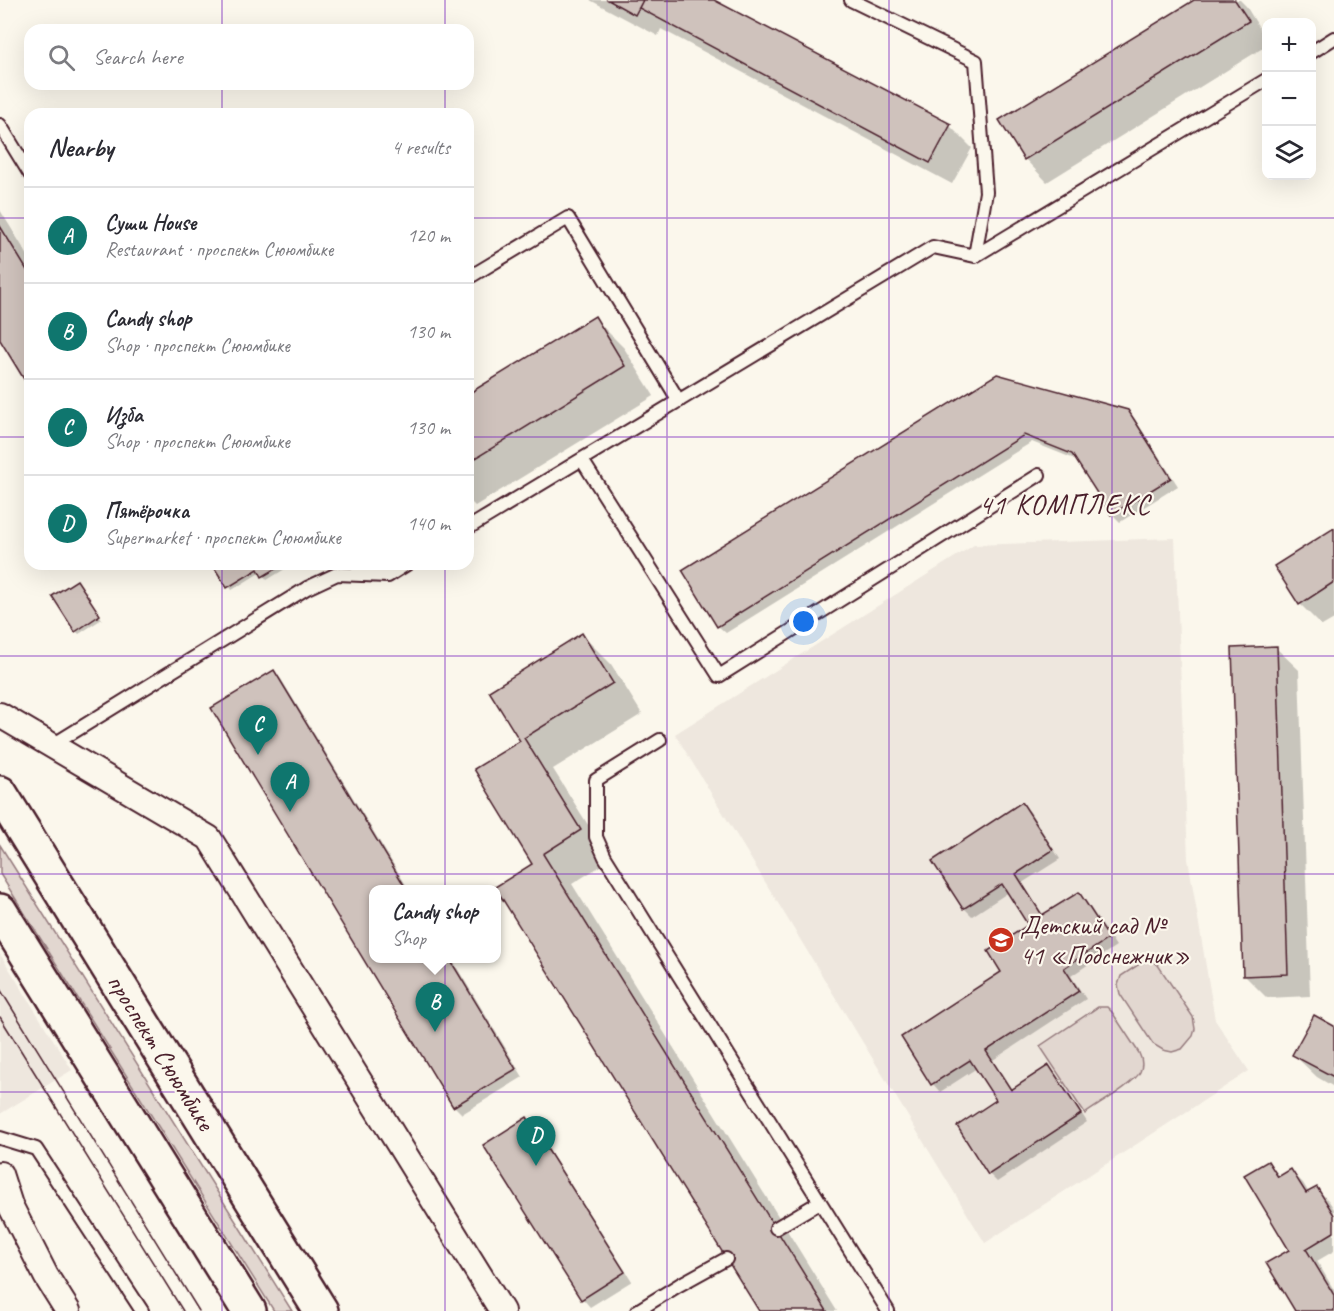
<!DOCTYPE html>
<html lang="en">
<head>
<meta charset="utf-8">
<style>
  :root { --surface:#fff; --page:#f7f7f7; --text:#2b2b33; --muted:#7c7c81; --line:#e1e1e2; --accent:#0f766e }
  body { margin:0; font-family:Caveat,sans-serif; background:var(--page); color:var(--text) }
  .controls { position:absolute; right:18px; top:18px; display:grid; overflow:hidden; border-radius:12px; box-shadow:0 6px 24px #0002 }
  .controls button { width:54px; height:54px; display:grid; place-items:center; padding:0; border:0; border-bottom:2px solid var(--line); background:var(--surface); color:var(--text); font:30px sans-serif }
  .you { position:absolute; left:804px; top:622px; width:21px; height:21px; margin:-15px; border:4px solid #fff; border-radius:50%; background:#1a73e8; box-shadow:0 0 0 9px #1a73e833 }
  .badge { display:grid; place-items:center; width:39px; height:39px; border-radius:50%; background:var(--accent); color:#fff; font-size:20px; font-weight:700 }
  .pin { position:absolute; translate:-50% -50px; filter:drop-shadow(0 2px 3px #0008) }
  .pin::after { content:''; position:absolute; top:32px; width:21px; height:18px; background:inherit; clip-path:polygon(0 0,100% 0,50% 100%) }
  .popup { position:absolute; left:369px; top:885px; width:132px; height:78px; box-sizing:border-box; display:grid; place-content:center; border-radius:12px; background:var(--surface); filter:drop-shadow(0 2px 4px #0005); font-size:20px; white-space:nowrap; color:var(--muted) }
  .popup b { font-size:22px; color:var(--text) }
  .popup::after { content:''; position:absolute; left:50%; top:100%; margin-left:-12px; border:12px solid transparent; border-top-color:var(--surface) }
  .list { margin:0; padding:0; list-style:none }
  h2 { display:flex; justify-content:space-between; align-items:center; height:78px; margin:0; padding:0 24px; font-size:26px }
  h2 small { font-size:20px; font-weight:400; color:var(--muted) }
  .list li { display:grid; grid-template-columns:39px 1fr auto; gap:18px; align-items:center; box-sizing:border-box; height:96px; padding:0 24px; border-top:2px solid var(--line) }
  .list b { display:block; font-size:22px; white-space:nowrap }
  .list p { margin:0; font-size:20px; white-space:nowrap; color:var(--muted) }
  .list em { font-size:20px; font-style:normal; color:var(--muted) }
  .icon { flex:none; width:33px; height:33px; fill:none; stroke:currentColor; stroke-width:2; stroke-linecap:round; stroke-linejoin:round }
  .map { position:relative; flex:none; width:1334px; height:1311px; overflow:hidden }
  .search { position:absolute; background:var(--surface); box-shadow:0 6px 24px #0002; left:24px; top:24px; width:450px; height:66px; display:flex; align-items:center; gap:15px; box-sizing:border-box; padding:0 21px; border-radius:18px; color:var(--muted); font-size:22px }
  .panel { position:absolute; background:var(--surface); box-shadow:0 6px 24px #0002; left:24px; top:108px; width:450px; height:462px; border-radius:18px }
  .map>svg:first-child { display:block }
</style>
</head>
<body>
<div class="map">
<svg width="1334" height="1311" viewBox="0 0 1334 1311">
  <rect width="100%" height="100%" fill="#fbf7ec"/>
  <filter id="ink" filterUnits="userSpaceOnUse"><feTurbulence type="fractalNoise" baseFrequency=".0167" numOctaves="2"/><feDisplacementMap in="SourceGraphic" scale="12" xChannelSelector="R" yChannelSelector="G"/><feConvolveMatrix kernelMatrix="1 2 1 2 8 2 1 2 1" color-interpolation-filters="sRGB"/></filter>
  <g filter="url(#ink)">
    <path fill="#eee7de" d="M 1175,538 L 1188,859 L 1215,1020 L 1249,1071 L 985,1243 L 675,734 L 974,545 Z
      M 0,954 L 72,1070 L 0,1114 Z"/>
    <path fill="#e2d7d0" stroke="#967b7e" stroke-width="1.5" d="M 0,845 L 292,1311 L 274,1311 L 0,874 Z
      M 1151,960 L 1158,965 L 1193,1017 L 1195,1029 L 1193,1036 L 1182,1049 L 1172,1052 L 1163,1050 L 1153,1044 L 1120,994 L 1118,985 L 1121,976 L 1144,961 Z
      M 1098,1007 L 1107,1007 L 1112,1012 L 1139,1053 C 1142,1059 1143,1066 1140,1072 C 1134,1084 1097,1105 1085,1114 L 1040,1046 Z"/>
    <path fill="#0003" d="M 590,0 L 711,0 L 950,126 L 972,148 L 952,184 L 661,29 L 658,36 Z
      M 1197,0 L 1240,0 L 1246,6 L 1266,39 L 1266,46 L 1047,182 L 1025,159 Z
      M 0,210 L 30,259 L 30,386 L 0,337 Z
      M 594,318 L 624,348 L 654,396 L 475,506 L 468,499 L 468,395 Z
      M 998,376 L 1127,411 L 1135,419 L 1178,486 L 1120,522 L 1112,514 L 1077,460 L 1032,442 L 726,633 L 718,626 Z
      M 1334,530 L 1334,619 L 1322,626 L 1300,604 Z
      M 214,564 L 296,564 L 294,565 L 293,564 L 267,580 L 261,572 L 232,590 Z
      M 80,585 L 102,619 L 79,634 L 76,631 Z
      M 582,635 L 611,664 L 642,714 L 553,769 L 610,860 L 572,884 L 837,1311 L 760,1311 L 534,864 L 522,741 Z
      M 1276,648 L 1299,670 L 1310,996 L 1267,998 L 1244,975 Z
      M 273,671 L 281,679 L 409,890 L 374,890 L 374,958 L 451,958 L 523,1077 L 462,1114 L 454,1106 L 213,708 Z
      M 1022,804 L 1030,812 L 1060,859 L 1022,883 L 1044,916 L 1078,893 L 1086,901 L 1116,946 L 1071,976 L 1086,999 L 993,1060 L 1013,1091 L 1049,1067 L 1057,1075 L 1087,1122 L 997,1182 L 989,1174 L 998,1101 L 977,1068 L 940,1092 L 933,1084 L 1003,972 L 1030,925 L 1009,892 L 972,916 L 964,908 L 934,861 Z
      M 1334,1028 L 1334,1087 L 1317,1077 L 1294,1055 Z
      M 527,1119 L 534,1127 L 632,1281 L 590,1307 L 583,1299 Z
      M 1268,1163 L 1281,1177 L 1291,1171 L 1303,1183 L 1309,1193 L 1317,1189 L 1329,1201 L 1334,1209 L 1334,1251 L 1317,1261 L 1334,1290 L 1334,1311 L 1296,1311 L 1291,1250 Z"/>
    <path fill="#cfc2bc" stroke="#4a1f2b" stroke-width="1.5" d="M 608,0 L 643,0 L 635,15 Z
      M 643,0 L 714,0 L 951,124 L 930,163 L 639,8 Z
      M 1194,0 L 1235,0 L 1249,21 L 1024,160 L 999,120 Z
      M 0,226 L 30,275 L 30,389 L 0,340 Z
      M 595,316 L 625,366 L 468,463 L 468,394 Z
      M 997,374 L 1128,410 L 1171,478 L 1111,515 L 1072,454 L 1024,435 L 717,627 L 682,570 Z
      M 1334,528 L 1334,582 L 1299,605 L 1274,566 Z
      M 212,564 L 284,564 L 262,577 L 258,569 L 227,588 Z
      M 77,580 L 100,615 L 75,632 L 52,596 Z
      M 582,633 L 613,683 L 524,738 L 581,830 L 543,854 L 827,1311 L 759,1311 L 495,887 L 532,864 L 474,769 L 520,741 L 489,691 Z
      M 1277,646 L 1288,974 L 1243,976 L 1232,648 Z
      M 274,670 L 407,890 L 374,890 L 374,958 L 449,958 L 516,1069 L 453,1107 L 211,708 Z
      M 1022,802 L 1053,850 L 1016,874 L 1042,915 L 1079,892 L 1109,938 L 1064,968 L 1079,991 L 986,1051 L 1011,1090 L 1049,1065 L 1081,1114 L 988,1175 L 957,1126 L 996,1100 L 970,1060 L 931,1085 L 901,1037 L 1001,972 L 988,951 L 1028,925 L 1002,884 L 963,909 L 932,861 Z
      M 1314,1015 L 1334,1026 L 1334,1077 L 1292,1055 Z
      M 527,1117 L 625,1272 L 581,1300 L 483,1145 Z
      M 1268,1161 L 1278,1177 L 1291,1169 L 1306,1193 L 1317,1187 L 1334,1215 L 1334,1232 L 1306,1249 L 1334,1295 L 1334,1311 L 1295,1311 L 1266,1263 L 1289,1250 L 1244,1175 Z"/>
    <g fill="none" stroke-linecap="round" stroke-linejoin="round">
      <g stroke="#4a1f2b" stroke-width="16">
        <path id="service" d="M 851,0 L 976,61 L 986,192 L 975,256
          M 1312,52 L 1334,38
          M 0,125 L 30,174
          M 468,278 L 568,218 L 679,401
          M 582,460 L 719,676 L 1039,475
          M 468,528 L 933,247 L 975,256 L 1266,80
          M 660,740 L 596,780 L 596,837 L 605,857 L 888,1311
          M 51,746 L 307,588 L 337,574 L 388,576 L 407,564
          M 0,1138 L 36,1149 L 142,1311
          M 776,1228 L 820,1202
          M 637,1311 L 679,1285 L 726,1259"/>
      </g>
      <g stroke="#4a1f2b" stroke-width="28">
        <path id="minor" d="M 0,715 L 209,838 L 502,1311
          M 0,1174 L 10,1205 L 46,1276 L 68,1311"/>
      </g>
      <g stroke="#4a1f2b" stroke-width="38">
        <path id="secondary" d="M 0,793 L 321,1311
          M 0,911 L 249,1311"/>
      </g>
      <use href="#service" stroke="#fbf7ec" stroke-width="12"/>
      <use href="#minor" stroke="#fbf7ec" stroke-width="24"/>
      <use href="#secondary" stroke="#fbf7ec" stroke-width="33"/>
      <path stroke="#4a1f2b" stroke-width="1.5" d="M 0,989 L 199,1311
        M 0,1017 L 183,1311"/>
    </g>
  </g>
  <path fill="none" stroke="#7b2cbf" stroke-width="1.5" stroke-opacity="0.55" d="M 222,0 L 222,30M 445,0 L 445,30M 667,0 L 667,1311M 889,0 L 889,1311M 1112,0 L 1112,1311M 222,84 L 222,114M 445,84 L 445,114M 0,218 L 30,218M 468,218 L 1334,218M 0,437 L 30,437M 468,437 L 1334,437M 222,564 L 222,1311M 445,564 L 445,1311M 0,656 L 1334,656M 0,874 L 1334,874M 0,1092 L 1334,1092"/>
  <defs>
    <g id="school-disc" transform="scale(1.35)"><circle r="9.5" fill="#c8321e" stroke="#fbf7ec"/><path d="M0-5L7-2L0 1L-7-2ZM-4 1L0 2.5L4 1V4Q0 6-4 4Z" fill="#fff"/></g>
  </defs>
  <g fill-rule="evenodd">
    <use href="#school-disc" x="1001" y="940"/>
  </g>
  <g text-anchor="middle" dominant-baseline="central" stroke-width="4.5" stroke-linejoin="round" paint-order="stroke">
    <g font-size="26" fill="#4a1f2b" stroke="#fbf7ec" text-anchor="start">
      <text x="1020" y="925">Детский сад №<tspan x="1020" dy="30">41 «Подснежник»</tspan></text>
    </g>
    <g font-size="26" fill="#4a1f2b" stroke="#fbf7ec">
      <text transform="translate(161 1052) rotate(58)">проспект Сююмбике</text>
    </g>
    <g font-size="28" letter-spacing="1.5" fill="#4a1f2b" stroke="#fbf7ec">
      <text x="1065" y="504">41 КОМПЛЕКС</text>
    </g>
  </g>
</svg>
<div class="controls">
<button>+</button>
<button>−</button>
<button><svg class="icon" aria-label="layers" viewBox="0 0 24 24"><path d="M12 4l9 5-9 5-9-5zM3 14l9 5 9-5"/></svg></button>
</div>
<div class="you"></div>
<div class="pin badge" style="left:290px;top:812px">A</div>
<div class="pin badge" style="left:435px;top:1032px">B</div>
<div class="popup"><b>Candy shop</b>Shop</div>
<div class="pin badge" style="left:258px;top:755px">C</div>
<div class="pin badge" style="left:536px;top:1166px">D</div>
<div class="search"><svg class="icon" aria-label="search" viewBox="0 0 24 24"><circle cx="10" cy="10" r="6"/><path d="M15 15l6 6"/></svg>Search here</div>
<section class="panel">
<h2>Nearby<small>4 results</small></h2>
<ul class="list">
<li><span class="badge">A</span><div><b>Суши House</b><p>Restaurant · проспект Сююмбике</p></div><em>120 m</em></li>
<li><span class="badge">B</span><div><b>Candy shop</b><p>Shop · проспект Сююмбике</p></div><em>130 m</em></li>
<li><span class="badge">C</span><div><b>Изба</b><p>Shop · проспект Сююмбике</p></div><em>130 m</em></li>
<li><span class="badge">D</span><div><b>Пятёрочка</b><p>Supermarket · проспект Сююмбике</p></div><em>140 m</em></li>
</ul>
</section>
</div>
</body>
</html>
